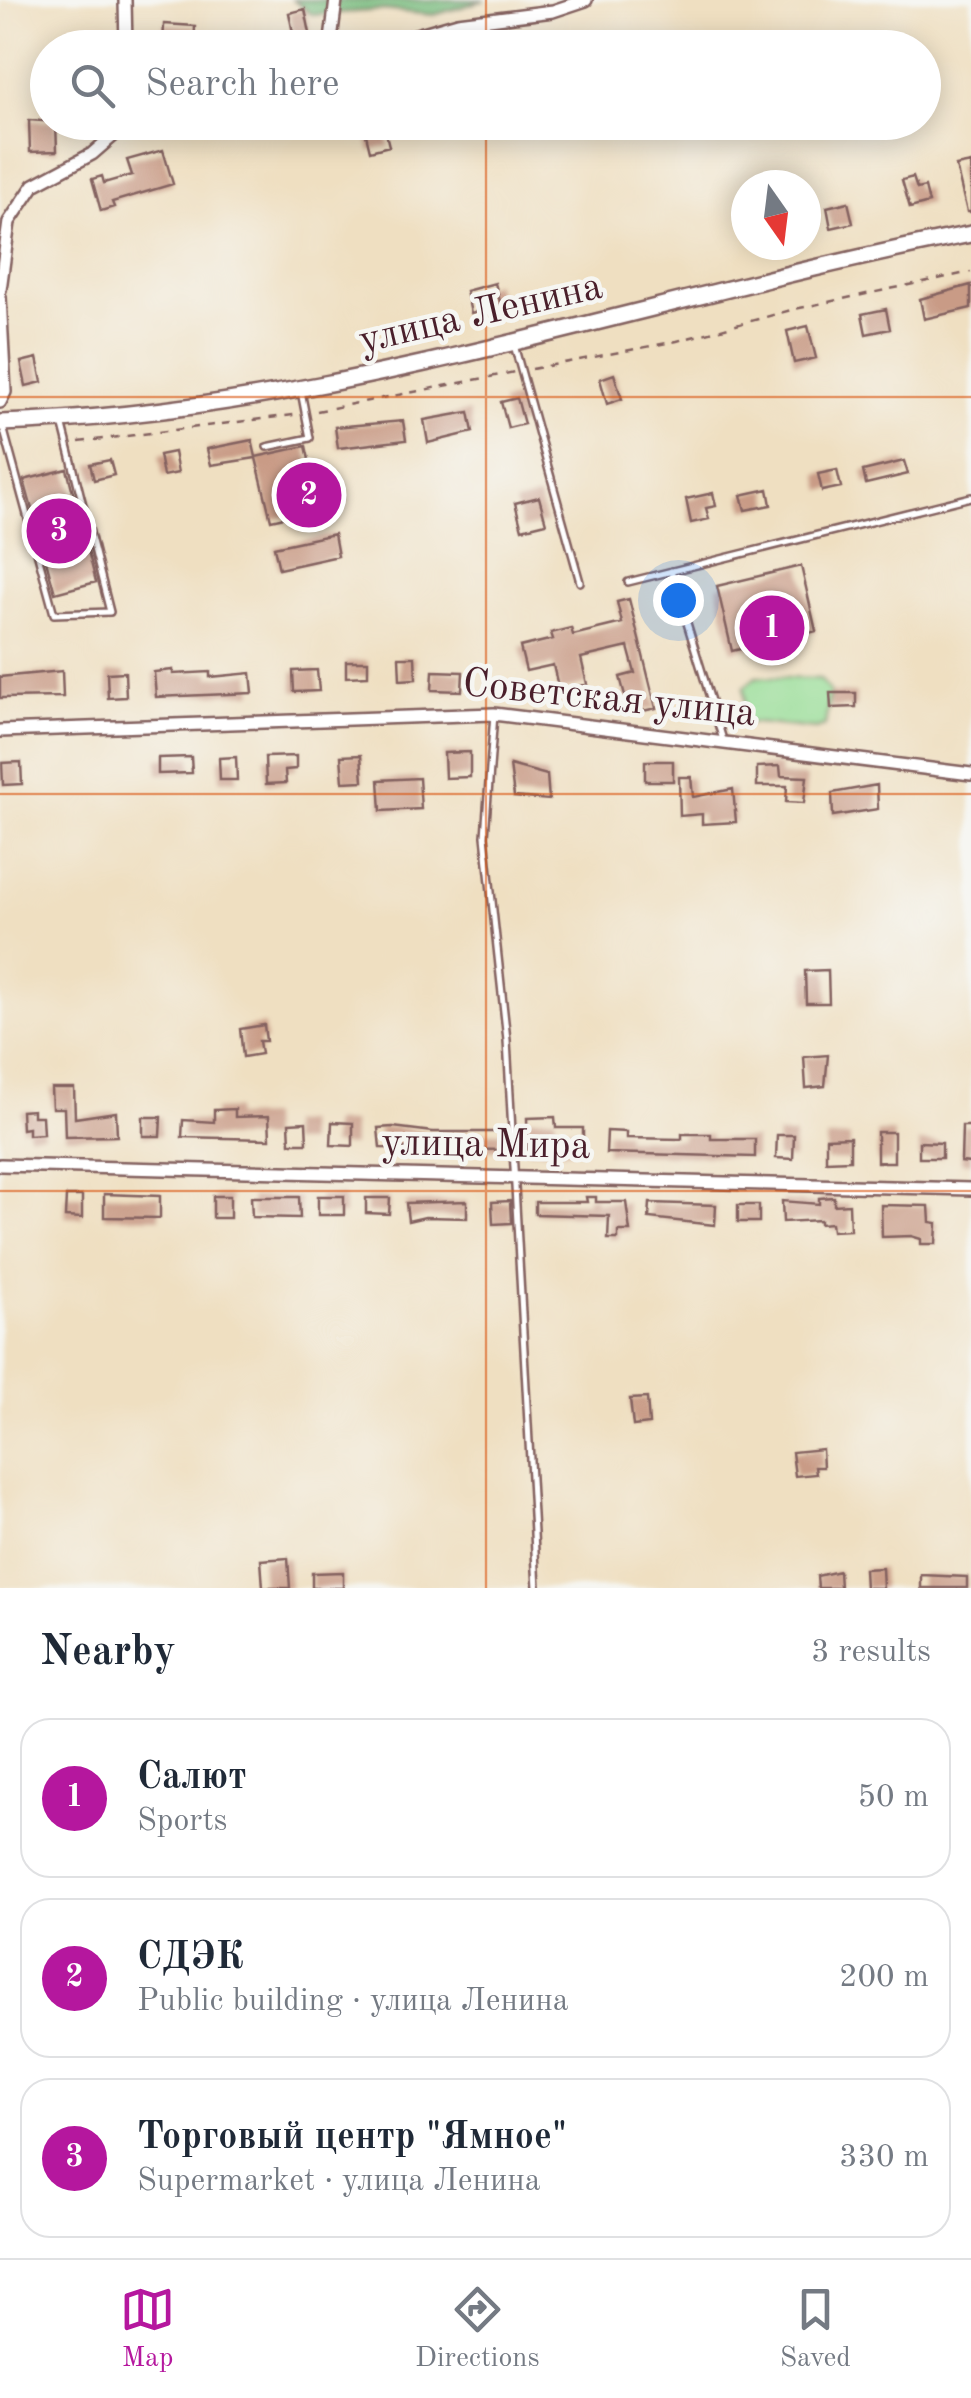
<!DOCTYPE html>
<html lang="en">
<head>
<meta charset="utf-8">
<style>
  :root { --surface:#fff; --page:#f2f2f3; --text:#1f2937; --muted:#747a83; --line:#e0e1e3; --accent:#b5179e }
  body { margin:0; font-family:"Old Standard TT",serif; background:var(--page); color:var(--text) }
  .compass { position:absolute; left:731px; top:170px; width:90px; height:90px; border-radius:50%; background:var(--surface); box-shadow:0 5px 25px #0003; rotate:166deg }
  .you { position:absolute; left:678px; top:600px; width:35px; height:35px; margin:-25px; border:8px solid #fff; border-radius:50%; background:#1a73e8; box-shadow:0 0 0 15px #1a73e833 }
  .badge { display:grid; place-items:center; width:65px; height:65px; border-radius:50%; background:var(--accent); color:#fff; font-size:32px; font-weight:700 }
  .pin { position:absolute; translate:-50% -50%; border:5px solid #fff; box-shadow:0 2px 10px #0006 }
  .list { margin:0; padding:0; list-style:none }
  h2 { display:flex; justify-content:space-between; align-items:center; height:130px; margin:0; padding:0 40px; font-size:42px }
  h2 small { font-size:32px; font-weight:400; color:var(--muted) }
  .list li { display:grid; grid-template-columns:65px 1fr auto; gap:30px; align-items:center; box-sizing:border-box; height:160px; margin:0 20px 20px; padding:0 20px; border:2px solid var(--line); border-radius:30px }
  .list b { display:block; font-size:38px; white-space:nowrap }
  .list p { margin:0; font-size:32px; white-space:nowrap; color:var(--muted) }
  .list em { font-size:32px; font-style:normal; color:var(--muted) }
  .icon { flex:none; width:55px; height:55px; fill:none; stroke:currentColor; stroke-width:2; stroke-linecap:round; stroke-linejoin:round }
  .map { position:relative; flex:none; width:971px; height:1588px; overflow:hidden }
  .search { position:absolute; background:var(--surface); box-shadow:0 5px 25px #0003; left:30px; right:30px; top:30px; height:110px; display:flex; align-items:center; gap:25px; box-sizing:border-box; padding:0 35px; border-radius:55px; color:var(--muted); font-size:38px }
  .sheet { height:670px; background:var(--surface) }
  nav { display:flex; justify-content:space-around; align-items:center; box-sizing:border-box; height:140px; border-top:2px solid var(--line); background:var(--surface); font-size:28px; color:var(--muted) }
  nav a { display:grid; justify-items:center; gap:5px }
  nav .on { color:var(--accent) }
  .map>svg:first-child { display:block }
</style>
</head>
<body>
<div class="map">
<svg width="971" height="1588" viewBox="0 0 971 1588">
  <rect width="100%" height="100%" fill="#f6f6f2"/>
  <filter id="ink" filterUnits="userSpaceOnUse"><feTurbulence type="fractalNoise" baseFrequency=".01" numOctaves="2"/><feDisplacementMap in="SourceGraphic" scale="20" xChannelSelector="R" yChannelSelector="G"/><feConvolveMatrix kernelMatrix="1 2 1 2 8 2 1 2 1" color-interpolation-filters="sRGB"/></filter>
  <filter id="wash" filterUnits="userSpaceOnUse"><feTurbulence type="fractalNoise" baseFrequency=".0048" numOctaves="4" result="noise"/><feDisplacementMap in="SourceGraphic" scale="40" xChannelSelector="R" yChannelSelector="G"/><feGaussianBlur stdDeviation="2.25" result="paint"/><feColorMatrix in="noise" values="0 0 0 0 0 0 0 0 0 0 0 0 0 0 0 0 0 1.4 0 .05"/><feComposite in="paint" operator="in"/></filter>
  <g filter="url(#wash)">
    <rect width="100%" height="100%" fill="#efdfc1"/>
    <path fill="#98dd96" stroke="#717e60" stroke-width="2.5" d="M 756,677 L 820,679 L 830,692 L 825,726 L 816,729 L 746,722 L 744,687 Z"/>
    <path fill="#7abc7f" stroke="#626e55" stroke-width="2.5" d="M 293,0 L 485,0 L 434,15 L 383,10 L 313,15 Z"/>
    <g id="blocks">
      <path fill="#c99b86" d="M 305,9 L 313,48 L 296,48 L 289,13 Z
        M 164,24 L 195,26 L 194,48 L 163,48 Z
        M 29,120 L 56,122 L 57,151 L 30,152 Z
        M 363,122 L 383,122 L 389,146 L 370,151 Z
        M 163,150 L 173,184 L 112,202 L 114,207 L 101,211 L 92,179 L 102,176 L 104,183 L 132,175 L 127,160 Z
        M 971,163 L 971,212 L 967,212 L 956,166 Z
        M 913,177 L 917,189 L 925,187 L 929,203 L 910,208 L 902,180 Z
        M 848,202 L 853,223 L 831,228 L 827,207 Z
        M 495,283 L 501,305 L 471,313 L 466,291 Z
        M 971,285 L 971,308 L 924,319 L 920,299 Z
        M 886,309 L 890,329 L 866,334 L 862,314 Z
        M 808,326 L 816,358 L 794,363 L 787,331 Z
        M 37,358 L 42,382 L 26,386 L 21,362 Z
        M 614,374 L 622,399 L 607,404 L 600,379 Z
        M 517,398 L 524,424 L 508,428 L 501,402 Z
        M 469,412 L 473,432 L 428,443 L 424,420 Z
        M 403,421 L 406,440 L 338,448 L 335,427 Z
        M 252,440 L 256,457 L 306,446 L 320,509 L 271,520 L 256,458 L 211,465 L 207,449 Z
        M 174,452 L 178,473 L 163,476 L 159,455 Z
        M 110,460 L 114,475 L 94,480 L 90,464 Z
        M 904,461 L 908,474 L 866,484 L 863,471 Z
        M 67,469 L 96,582 L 55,593 L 24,480 Z
        M 837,470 L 841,487 L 822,491 L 818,474 Z
        M 768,489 L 771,505 L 745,510 L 741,495 Z
        M 713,493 L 716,506 L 706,508 L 709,519 L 691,523 L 686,499 Z
        M 539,497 L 546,523 L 522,529 L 515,503 Z
        M 334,534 L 338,556 L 279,569 L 274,547 Z
        M 801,566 L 816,631 L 732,651 L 717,586 Z
        M 629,599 L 656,708 L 630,714 L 620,677 L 635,673 L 628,647 L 581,658 L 587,684 L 559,691 L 553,665 L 526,671 L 520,647 L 553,639 L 551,633 L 571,628 L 573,635 L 622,623 L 617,602 Z
        M 399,657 L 415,657 L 416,679 L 400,680 Z
        M 346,661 L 368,661 L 368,676 L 346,677 Z
        M 173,670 L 173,674 L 210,672 L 210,677 L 251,673 L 253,693 L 156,697 L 154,672 Z
        M 317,670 L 319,691 L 294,692 L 293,671 Z
        M 62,671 L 63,697 L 0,698 L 0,677 Z
        M 433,671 L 463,672 L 462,691 L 432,690 Z
        M 125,672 L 126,697 L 108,698 L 107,673 Z
        M 830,693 L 856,693 L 856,707 L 831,708 Z
        M 470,752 L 470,777 L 445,778 L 444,753 Z
        M 361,755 L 363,781 L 343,782 L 341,756 Z
        M 296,756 L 296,769 L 285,770 L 286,783 L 266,784 L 265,757 Z
        M 191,757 L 192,773 L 158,774 L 158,758 Z
        M 236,757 L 237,780 L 220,780 L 219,758 Z
        M 645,761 L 673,761 L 673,781 L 645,781 Z
        M 21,762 L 22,784 L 3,785 L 2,763 Z
        M 510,765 L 547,775 L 549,800 L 514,797 Z
        M 780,766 L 781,776 L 807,777 L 804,803 L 786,802 L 787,786 L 757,786 L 757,767 Z
        M 679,777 L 691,777 L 693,797 L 733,789 L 736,822 L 702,824 L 702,814 L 680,816 Z
        M 419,778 L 421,809 L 381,811 L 379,780 Z
        M 877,785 L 878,809 L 833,816 L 832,793 Z
        M 828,970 L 829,1003 L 806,1003 L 805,971 Z
        M 264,1025 L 266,1041 L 259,1041 L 261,1054 L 243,1057 L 240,1029 Z
        M 828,1055 L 825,1086 L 806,1088 L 804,1057 Z
        M 51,1088 L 74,1088 L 75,1118 L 116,1112 L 117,1136 L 65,1137 L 64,1108 L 52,1108 Z
        M 235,1109 L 235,1117 L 269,1116 L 270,1139 L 182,1137 L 183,1120 L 214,1122 L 214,1110 Z
        M 33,1110 L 33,1116 L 42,1116 L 43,1134 L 28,1135 L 28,1128 L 22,1129 L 21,1111 Z
        M 143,1117 L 161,1117 L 160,1136 L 143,1136 Z
        M 555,1117 L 556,1128 L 583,1128 L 583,1151 L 528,1151 L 527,1118 Z
        M 306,1122 L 307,1143 L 290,1143 L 289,1123 Z
        M 332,1122 L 353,1123 L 353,1146 L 331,1145 Z
        M 962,1126 L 971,1126 L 971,1163 L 961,1162 Z
        M 393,1127 L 433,1132 L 506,1132 L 506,1150 L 380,1148 L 378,1128 Z
        M 607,1131 L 626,1132 L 626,1138 L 682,1139 L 682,1134 L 711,1134 L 711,1139 L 755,1139 L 755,1157 L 606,1153 Z
        M 877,1132 L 894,1132 L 894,1162 L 877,1162 Z
        M 777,1135 L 794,1135 L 793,1159 L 776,1158 Z
        M 850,1137 L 850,1160 L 826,1161 L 826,1138 Z
        M 919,1142 L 942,1143 L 942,1158 L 919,1158 Z
        M 104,1194 L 160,1196 L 160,1218 L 104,1217 Z
        M 66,1196 L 82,1196 L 82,1218 L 65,1217 Z
        M 213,1196 L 230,1196 L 230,1218 L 213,1218 Z
        M 318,1196 L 344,1196 L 344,1215 L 318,1215 Z
        M 251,1197 L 299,1197 L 300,1218 L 252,1217 Z
        M 586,1197 L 596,1197 L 596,1202 L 626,1202 L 630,1231 L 618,1231 L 618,1239 L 608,1239 L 609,1216 L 535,1214 L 535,1202 L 587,1202 Z
        M 834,1197 L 834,1205 L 849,1204 L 850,1230 L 832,1231 L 831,1223 L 820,1224 L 820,1220 L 783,1222 L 782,1201 L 819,1204 L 819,1198 Z
        M 366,1198 L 390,1198 L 389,1214 L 366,1213 Z
        M 467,1201 L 467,1218 L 425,1217 L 408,1221 L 406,1203 Z
        M 510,1201 L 511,1223 L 493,1224 L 492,1202 Z
        M 650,1203 L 716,1205 L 715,1225 L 649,1218 Z
        M 738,1205 L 759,1205 L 759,1222 L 738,1222 Z
        M 881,1205 L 929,1206 L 930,1222 L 937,1223 L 936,1244 L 921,1244 L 921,1239 L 911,1236 L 882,1237 Z
        M 647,1398 L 649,1424 L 633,1426 L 630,1399 Z
        M 822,1449 L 823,1467 L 815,1467 L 816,1474 L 795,1476 L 792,1452 Z
        M 288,1558 L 290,1588 L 263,1588 L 261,1560 Z
        M 882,1568 L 883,1588 L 865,1588 L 864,1569 Z
        M 839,1571 L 840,1588 L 818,1588 L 817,1576 Z
        M 343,1572 L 343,1588 L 312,1588 L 312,1573 Z
        M 921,1575 L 967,1577 L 967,1588 L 921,1588 Z"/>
    </g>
  </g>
  <g filter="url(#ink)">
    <use href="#blocks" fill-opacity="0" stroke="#846260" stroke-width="2.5"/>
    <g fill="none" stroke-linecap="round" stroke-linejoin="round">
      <g stroke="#846260" stroke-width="10">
        <path id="lane" d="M 514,345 L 580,582
          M 3,427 L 54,614 L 110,612 L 62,422
          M 267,447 L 310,438 L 301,391
          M 671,571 L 723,740
          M 628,582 L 971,497
          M 494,714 L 485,836 L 507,1040 L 537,1588"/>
      </g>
      <g stroke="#846260" stroke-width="16">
        <path id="street" d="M 125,0 L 126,48
          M 330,48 L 336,0
          M 371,48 L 458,23 L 553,11 L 586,0
          M 0,290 L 9,222 L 34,185 L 92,154 L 129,122
          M 0,297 L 5,392 L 0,402
          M 0,731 L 494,714 L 971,774
          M 0,1165 L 971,1189"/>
      </g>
      <g stroke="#846260" stroke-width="20">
        <path id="secondary" d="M 0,423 C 331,413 648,297 971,234"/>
      </g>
      <path stroke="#846260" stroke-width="2.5" stroke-dasharray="8 8" stroke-linecap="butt" d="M 532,369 L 677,341 L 795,309 L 971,272
        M 317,411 L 515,372
        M 79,442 L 294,415"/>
      <use href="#lane" stroke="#fff" stroke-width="5"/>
      <use href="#street" stroke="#fff" stroke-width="11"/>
      <use href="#secondary" stroke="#fff" stroke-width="15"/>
    </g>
  </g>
  <path fill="none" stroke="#d8530f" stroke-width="2.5" stroke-opacity="0.55" d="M 486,0 L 486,48M 486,122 L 486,1588M 0,397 L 971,397M 0,794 L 971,794M 0,1191 L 971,1191"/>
  <g text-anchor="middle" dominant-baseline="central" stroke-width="9" stroke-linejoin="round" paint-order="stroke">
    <g font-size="40" fill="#4a1f2b" stroke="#f6f6f2">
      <text transform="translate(481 315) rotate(-13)">улица Ленина</text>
      <text transform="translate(609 700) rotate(6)">Советская улица</text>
      <text transform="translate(486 1146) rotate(1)">улица Мира</text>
    </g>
  </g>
</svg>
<svg class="compass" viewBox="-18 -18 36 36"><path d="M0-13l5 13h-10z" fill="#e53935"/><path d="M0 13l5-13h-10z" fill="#747a83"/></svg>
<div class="you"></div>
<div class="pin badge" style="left:772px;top:628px">1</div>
<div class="pin badge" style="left:309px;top:495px">2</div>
<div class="pin badge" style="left:59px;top:531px">3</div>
<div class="search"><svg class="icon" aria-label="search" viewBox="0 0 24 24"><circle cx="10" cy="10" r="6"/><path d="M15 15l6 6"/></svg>Search here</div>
</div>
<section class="sheet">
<h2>Nearby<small>3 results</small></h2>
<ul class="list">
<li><span class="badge">1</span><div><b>Салют</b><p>Sports</p></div><em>50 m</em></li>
<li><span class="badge">2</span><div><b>СДЭК</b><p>Public building · улица Ленина</p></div><em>200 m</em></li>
<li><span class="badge">3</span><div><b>Торговый центр &quot;Ямное&quot;</b><p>Supermarket · улица Ленина</p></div><em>330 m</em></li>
</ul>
</section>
<nav>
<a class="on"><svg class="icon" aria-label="map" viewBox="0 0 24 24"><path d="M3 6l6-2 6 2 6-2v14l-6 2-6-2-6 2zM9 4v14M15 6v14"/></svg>Map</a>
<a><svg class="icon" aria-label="directions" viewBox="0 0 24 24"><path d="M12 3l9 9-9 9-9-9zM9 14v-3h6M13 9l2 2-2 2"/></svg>Directions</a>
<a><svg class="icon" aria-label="saved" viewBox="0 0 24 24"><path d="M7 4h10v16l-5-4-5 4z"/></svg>Saved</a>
</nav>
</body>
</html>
